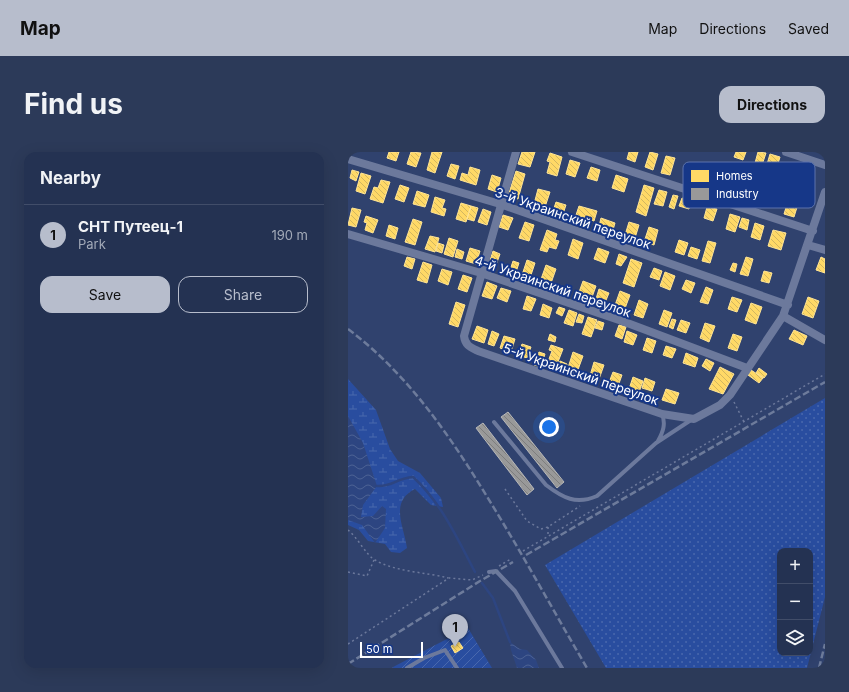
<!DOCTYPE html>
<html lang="en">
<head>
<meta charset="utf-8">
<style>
  :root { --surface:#243252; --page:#2c3a59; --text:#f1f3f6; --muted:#a3aab8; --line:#414d69; --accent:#b7bdcc }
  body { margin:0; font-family:Inter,sans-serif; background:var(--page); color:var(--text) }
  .controls { position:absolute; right:12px; bottom:12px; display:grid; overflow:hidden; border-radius:8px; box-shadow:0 4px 16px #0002 }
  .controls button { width:36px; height:36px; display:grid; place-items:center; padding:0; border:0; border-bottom:1px solid var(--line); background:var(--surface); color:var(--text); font:20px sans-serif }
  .scale { position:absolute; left:12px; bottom:10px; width:63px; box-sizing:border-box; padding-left:4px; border:2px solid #fff; border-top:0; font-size:11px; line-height:14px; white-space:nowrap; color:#fff; -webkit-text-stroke:3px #163788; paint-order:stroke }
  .you { position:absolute; left:201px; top:275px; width:14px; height:14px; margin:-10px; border:3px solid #fff; border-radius:50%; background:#1a73e8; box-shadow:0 0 0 6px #1a73e833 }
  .badge { display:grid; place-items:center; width:26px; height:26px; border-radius:50%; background:var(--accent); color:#111; font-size:13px; font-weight:700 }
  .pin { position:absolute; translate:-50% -33px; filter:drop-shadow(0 1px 2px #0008) }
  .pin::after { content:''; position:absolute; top:21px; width:14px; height:12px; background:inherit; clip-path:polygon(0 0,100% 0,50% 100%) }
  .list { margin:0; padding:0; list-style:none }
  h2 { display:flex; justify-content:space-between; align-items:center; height:52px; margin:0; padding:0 16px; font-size:17px }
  h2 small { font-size:13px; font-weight:400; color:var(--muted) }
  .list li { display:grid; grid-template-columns:26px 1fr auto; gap:12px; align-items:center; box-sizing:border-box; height:60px; padding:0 16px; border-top:1px solid var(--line) }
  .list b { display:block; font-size:15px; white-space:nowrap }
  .list p { margin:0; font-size:13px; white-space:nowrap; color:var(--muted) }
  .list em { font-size:13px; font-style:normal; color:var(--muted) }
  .actions { display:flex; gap:8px; padding:12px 16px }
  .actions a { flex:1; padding:9px 0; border:1px solid var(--accent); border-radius:12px; text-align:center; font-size:14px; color:var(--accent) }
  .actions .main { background:var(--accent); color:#111 }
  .icon { flex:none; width:22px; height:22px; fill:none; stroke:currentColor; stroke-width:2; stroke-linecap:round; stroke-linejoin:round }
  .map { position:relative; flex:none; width:477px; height:516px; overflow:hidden; border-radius:12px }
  header { display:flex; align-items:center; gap:24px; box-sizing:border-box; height:56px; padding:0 20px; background:var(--accent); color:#111 }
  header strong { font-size:19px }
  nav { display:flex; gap:22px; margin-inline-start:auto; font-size:14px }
  .intro { display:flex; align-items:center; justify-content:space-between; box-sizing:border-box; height:96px; padding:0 24px }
  h1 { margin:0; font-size:28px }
  .button { padding:10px 18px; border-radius:12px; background:var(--accent); color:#111; font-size:14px; font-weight:700 }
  main { display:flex; gap:24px; padding:0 24px }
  aside { flex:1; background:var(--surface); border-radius:12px; box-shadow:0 4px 16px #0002 }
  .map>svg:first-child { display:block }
</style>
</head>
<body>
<header>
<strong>Map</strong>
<nav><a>Map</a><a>Directions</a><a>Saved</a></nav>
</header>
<div class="intro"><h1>Find us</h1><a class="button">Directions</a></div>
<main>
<aside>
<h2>Nearby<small></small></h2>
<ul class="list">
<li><span class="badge">1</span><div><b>СНТ Путеец-1</b><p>Park</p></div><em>190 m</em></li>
</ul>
<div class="actions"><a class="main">Save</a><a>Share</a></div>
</aside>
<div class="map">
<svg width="477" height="516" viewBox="0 0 477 516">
  <defs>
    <pattern id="grass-dots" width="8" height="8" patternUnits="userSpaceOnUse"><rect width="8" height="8" fill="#294d9f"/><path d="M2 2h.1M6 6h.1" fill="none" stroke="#4968ad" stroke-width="1.8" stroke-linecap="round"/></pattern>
    <pattern id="wetland-marsh" width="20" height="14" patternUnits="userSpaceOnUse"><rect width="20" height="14" fill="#294d9f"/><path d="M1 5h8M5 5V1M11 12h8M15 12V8" fill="none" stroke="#4968ad"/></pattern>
    <pattern id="garden-furrows" width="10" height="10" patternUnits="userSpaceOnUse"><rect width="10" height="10" fill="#294d9f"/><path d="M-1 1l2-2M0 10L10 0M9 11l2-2" fill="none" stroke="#4968ad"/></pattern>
    <pattern id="water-waves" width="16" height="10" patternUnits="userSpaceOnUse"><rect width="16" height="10" fill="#2d4581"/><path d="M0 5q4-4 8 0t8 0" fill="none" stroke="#4c6194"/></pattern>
    <pattern id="homes-back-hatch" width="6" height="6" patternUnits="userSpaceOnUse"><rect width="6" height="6" fill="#ffd966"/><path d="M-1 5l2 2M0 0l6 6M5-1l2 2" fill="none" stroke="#d2b660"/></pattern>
    <pattern id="industry-back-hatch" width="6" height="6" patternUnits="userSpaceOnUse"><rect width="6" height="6" fill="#999"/><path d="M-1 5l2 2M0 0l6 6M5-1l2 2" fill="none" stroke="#7e7e7e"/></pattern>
  </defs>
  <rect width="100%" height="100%" fill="#30426e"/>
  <path fill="url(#grass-dots)" fill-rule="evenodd" d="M 477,246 L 477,445 L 459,516 L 258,516 L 197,413 ZM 432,399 L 462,399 L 462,501 L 432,501 Z"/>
  <path fill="url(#wetland-marsh)" d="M 0,227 L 28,258 L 42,297 L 50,309 L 72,321 L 93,346 L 95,355 L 83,353 L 67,337 C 41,350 56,374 59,396 L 52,401 L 43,400 L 37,392 L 20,389 L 11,378 L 0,373 Z"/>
  <path fill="url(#garden-furrows)" d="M 120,476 L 144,516 L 44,516 L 47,514 Z"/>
  <path fill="url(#water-waves)" d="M 0,264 L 15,291 L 29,334 L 15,353 L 13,365 L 25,364 L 34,354 L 38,357 L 37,376 L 27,391 L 14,373 L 0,368 Z
    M 162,490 L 172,497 L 179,498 L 188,508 L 191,516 L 169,516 L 163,498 Z"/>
  <path fill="url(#homes-back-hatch)" stroke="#ffe494" d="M 41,0 L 51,0 L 48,9 L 39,6 Z
    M 63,0 L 73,1 L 68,15 L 59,12 Z
    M 84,0 L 94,0 L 87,21 L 79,18 Z
    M 174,0 L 187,0 L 182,15 L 170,12 Z
    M 281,0 L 290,0 L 287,10 L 279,7 Z
    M 302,0 L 310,2 L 305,18 L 297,15 Z
    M 388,0 L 398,0 L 395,8 L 386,5 Z
    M 410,0 L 418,1 L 414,13 L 407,11 Z
    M 202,1 L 214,5 L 209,24 L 199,21 L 202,10 L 199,9 Z
    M 422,2 L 432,5 L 427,22 L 417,19 Z
    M 318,4 L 327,6 L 322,23 L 313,21 Z
    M 222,8 L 232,11 L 227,25 L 218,22 Z
    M 103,12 L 111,14 L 107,27 L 99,24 Z
    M 122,15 L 132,18 L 128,33 L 112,28 L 114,21 L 120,23 Z
    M 243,15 L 252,18 L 249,29 L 239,26 Z
    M 4,18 L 11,20 L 8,29 L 2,26 Z
    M 168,19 L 177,22 L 170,47 L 160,44 Z
    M 13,21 L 23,24 L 17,42 L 8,39 Z
    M 144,23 L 153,26 L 149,40 L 140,37 Z
    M 268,23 L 280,27 L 276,40 L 264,36 Z
    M 33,28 L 42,30 L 35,51 L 22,47 L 26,35 L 30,36 Z
    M 52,33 L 61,36 L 56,50 L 47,47 Z
    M 296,33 L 306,36 L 298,64 L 288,60 Z
    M 190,37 L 202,40 L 197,55 L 186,52 Z
    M 311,38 L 319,40 L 315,54 L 306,52 Z
    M 69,39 L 81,43 L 77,55 L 65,52 Z
    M 325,43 L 330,44 L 326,57 L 321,55 Z
    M 87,45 L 97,48 L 94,56 L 98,57 L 96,64 L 83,60 Z
    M 334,46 L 343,49 L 341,57 L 331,54 Z
    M 440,49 L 450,52 L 446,65 L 436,62 Z
    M 208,50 L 218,53 L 215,62 L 205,59 Z
    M 113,51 L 123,54 L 118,70 L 108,67 Z
    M 123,54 L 130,56 L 126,69 L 119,67 Z
    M 231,54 L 249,59 L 246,69 L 228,63 Z
    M 359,55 L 369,57 L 365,69 L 356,66 Z
    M 4,56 L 13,58 L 8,75 L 0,73 Z
    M 135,57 L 143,60 L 139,73 L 130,70 Z
    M 382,62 L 392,65 L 387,80 L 378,77 Z
    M 155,63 L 165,66 L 160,78 L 151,75 Z
    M 18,64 L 30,68 L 25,81 L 17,78 L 19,71 L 16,70 Z
    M 253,66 L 267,71 L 265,78 L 251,74 Z
    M 394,66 L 401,68 L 399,78 L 391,75 Z
    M 65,67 L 74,70 L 67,93 L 57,90 Z
    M 177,70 L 186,73 L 181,89 L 171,86 Z
    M 281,70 L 291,73 L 287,86 L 277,83 Z
    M 407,71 L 416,74 L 412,88 L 403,85 Z
    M 41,73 L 50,76 L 47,87 L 38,84 Z
    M 301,75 L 310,78 L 306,93 L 296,90 Z
    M 199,78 L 209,82 L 207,88 L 211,89 L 208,97 L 201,95 L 199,100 L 192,98 Z
    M 425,78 L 438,81 L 433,98 L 420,94 Z
    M 82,84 L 91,86 L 87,100 L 77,97 Z
    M 101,86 L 110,89 L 105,105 L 96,102 Z
    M 225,87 L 235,91 L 230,107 L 220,103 Z
    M 331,88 L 340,91 L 336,103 L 327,100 Z
    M 360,89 L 368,91 L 362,111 L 354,109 Z
    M 90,91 L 96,93 L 94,101 L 88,99 Z
    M 343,95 L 352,98 L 349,107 L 340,104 Z
    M 122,96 L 132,99 L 128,112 L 118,109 Z
    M 250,96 L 261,100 L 257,111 L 246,107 Z
    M 109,97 L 116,100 L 114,107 L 107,105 Z
    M 145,99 L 152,102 L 148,113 L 141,111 Z
    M 271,102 L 279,105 L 273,114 L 268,112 Z
    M 59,105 L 67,107 L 64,117 L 56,114 Z
    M 398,105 L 405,107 L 400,124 L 392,122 Z
    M 473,105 L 477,107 L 477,121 L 468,118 Z
    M 283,107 L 294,111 L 286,135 L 275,131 Z
    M 179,108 L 187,111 L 182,126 L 174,123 Z
    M 165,109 L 171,111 L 168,120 L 162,118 Z
    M 75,110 L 84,113 L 79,131 L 69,128 Z
    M 385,111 L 389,112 L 387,120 L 382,118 Z
    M 198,113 L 208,117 L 202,134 L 192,130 Z
    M 306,116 L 314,119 L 311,128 L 302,125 Z
    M 94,117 L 104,120 L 100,133 L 90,129 Z
    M 416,119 L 424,121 L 421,131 L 413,129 Z
    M 317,120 L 327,124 L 322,138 L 312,134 Z
    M 115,123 L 124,126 L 119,140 L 110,137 Z
    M 338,128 L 347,131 L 343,141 L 334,137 Z
    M 235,129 L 248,134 L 243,148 L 230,143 Z
    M 139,130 L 149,134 L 144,147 L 134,144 Z
    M 358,135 L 365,138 L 360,152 L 352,150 Z
    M 153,136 L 163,139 L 159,150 L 149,146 Z
    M 251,137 L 261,141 L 256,153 L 247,150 Z
    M 272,139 L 282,143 L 276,159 L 266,156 Z
    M 179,144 L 188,147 L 183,159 L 175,157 Z
    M 384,145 L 394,148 L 389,160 L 380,157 Z
    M 460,145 L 471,149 L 465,166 L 454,162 Z
    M 291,148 L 300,152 L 295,166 L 286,163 Z
    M 108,150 L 117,153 L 110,175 L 101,172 Z
    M 403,151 L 414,155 L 408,172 L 397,168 Z
    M 195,152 L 204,156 L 201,166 L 192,163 Z
    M 211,155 L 217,157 L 214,164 L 208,161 Z
    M 221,158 L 229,161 L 225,174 L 216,171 Z
    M 316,158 L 324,161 L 319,175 L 311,172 Z
    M 231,162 L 236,164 L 234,171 L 228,170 Z
    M 240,165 L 249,168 L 243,185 L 234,182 Z
    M 324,167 L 328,168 L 325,177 L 321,175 Z
    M 333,168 L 342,171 L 338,181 L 329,178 Z
    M 250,169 L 256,171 L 254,178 L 247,176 Z
    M 357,171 L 367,174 L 361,190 L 352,186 Z
    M 271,173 L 278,175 L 274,187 L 267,184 Z
    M 129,174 L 140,178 L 136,191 L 124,187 Z
    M 446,178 L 459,184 L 455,193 L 441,187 Z
    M 144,179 L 151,182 L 146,194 L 140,192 Z
    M 279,179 L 289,183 L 285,193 L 276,190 Z
    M 202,182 L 208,185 L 207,190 L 200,188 Z
    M 385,182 L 394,185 L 389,199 L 380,196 Z
    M 156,184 L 167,187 L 163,200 L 152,196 Z
    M 299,186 L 308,189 L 304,201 L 295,198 Z
    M 174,192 L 183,195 L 179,206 L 170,203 Z
    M 203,193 L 215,197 L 208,215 L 199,212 L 204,199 L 201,198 Z
    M 318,194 L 328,197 L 324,206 L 315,203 Z
    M 191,200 L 197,202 L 193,215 L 186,213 Z
    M 225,200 L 235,204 L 228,223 L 219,219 Z
    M 338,201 L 350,206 L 347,215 L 335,211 Z
    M 358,207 L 366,211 L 362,219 L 354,214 Z
    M 212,209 L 219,212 L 217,220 L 209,218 Z
    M 246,210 L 256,213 L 250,230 L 241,227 Z
    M 372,215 L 386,222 L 375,242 L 361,237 Z
    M 411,216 L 419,222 L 416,226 L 408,221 Z
    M 403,218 L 415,226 L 411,231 L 400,223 Z
    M 265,220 L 274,223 L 269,237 L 260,233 Z
    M 285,225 L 295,229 L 290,243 L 280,240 Z
    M 297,226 L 307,230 L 304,239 L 294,236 Z
    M 318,237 L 331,241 L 327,252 L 314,248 Z
    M 111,490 L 115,496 L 107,501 L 103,494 Z"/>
  <path fill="url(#industry-back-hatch)" stroke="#b8b8b8" d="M 160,260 L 216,330 L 209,336 L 153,265 Z
    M 135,271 L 186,337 L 179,343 L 128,276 Z"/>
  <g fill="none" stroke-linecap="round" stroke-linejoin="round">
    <path stroke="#2d4581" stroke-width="2.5" d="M 29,334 C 44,335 49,326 65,325 C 93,350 110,388 127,420
      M 134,431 L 145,446 L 162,490"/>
    <path stroke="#6c799c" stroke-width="1.5" stroke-dasharray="2 3" stroke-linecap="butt" d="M 386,250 L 396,270
      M 157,337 L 179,369 L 193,377 L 200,375 L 232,354
      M 200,375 L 200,383
      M 0,378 C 10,386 18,403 27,408 C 47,420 78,420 100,426
      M 175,399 L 477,222
      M 151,414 L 163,407
      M 0,420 L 19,424 L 26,408
      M 0,492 L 101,426 L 124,428 L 135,423"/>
    <path stroke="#6c799c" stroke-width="4" d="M 146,270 L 198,333 C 215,346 228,353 249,344 L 308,291 L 343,268
      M 310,289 C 315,280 318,272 314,262
      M 141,420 L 148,419 L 167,439 L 214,516
      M 59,516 L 76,506 L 97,498 L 109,516"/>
    <path stroke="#6c799c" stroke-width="8" d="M 168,0 L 116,184 C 117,193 122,195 130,199 L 314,262 L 346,267 L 372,253 L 382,243 L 435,164 L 477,40
      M 224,0 L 465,79
      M 438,0 L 477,13
      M 0,7 L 152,52 L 440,153
      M 0,82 L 133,121 L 274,169 L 399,216
      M 460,93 L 477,98
      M 435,164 L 477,188"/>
    <path stroke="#6d7b9b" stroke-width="2.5" stroke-dasharray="7 3" stroke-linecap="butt" d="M 0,177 C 65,226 108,293 149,361 C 180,412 209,465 239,516
      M 178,403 L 477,230
      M 0,512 L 132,429 L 165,410
      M 471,516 L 477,492"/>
  </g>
  <g text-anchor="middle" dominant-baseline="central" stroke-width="4" stroke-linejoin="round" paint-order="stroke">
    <g font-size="13" fill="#fff" stroke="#163788">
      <text transform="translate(225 66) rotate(19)">3-й Украинский переулок</text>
      <text transform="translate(205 134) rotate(19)">4-й Украинский переулок</text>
      <text transform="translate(233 222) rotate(19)">5-й Украинский переулок</text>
    </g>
  </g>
  <rect x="335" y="10" width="132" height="46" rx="6" fill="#163788" stroke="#5c73ac" stroke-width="1"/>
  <rect x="343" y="18" width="18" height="12" fill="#ffd966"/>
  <rect x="343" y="36" width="18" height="12" fill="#999"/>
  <g font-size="11" fill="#fff">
    <text x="368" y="28">Homes</text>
    <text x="368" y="46">Industry</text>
  </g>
</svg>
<div class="controls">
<button>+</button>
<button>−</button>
<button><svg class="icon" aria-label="layers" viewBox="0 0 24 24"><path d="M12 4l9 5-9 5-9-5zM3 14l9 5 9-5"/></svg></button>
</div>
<div class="scale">50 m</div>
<div class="you"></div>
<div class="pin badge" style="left:107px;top:495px">1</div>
</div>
</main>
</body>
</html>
